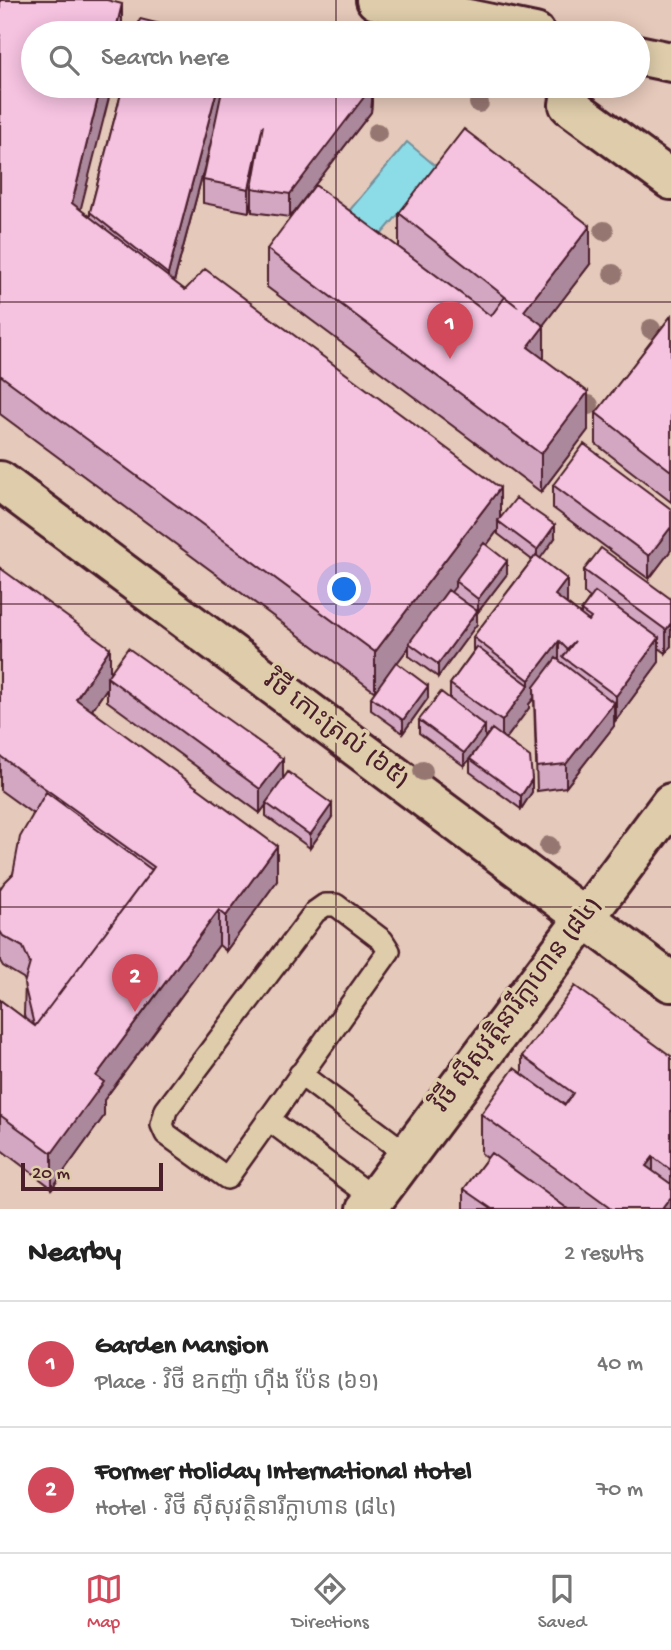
<!DOCTYPE html>
<html lang="en">
<head>
<meta charset="utf-8">
<style>
  :root { --surface:#fff; --page:#f2f2f2; --text:#222; --muted:#767676; --line:#e0e0e0; --accent:#d1495b }
  body { margin:0; font-family:"Gochi Hand","Noto Sans Khmer",sans-serif; background:var(--page); color:var(--text) }
  .scale { position:absolute; left:21px; bottom:18px; width:142px; box-sizing:border-box; padding-left:7px; border:4px solid #4a1f2b; border-top:0; font-size:19px; line-height:24px; white-space:nowrap; color:#4a1f2b; -webkit-text-stroke:5px #deccaa; paint-order:stroke }
  .you { position:absolute; left:345px; top:590px; width:24px; height:24px; margin:-18px; border:5px solid #fff; border-radius:50%; background:#1a73e8; box-shadow:0 0 0 10px #1a73e833 }
  .badge { display:grid; place-items:center; width:46px; height:46px; border-radius:50%; background:var(--accent); color:#fff; font-size:23px; font-weight:700 }
  .pin { position:absolute; translate:-50% -58px; filter:drop-shadow(0 2px 4px #0008) }
  .pin::after { content:''; position:absolute; top:37px; width:24px; height:21px; background:inherit; clip-path:polygon(0 0,100% 0,50% 100%) }
  .list { margin:0; padding:0; list-style:none }
  h2 { display:flex; justify-content:space-between; align-items:center; height:91px; margin:0; padding:0 28px; font-size:30px }
  h2 small { font-size:23px; font-weight:400; color:var(--muted) }
  .list li { display:grid; grid-template-columns:46px 1fr auto; gap:21px; align-items:center; box-sizing:border-box; height:126px; padding:0 28px; border-top:2px solid var(--line) }
  .list b { display:block; font-size:26px; white-space:nowrap }
  .list p { margin:0; font-size:23px; white-space:nowrap; color:var(--muted) }
  .list em { font-size:23px; font-style:normal; color:var(--muted) }
  .icon { flex:none; width:38px; height:38px; fill:none; stroke:currentColor; stroke-width:2; stroke-linecap:round; stroke-linejoin:round }
  .map { position:relative; flex:none; width:671px; height:1209px; overflow:hidden }
  .search { position:absolute; background:var(--surface); box-shadow:0 4px 18px #0003; left:21px; right:21px; top:21px; height:77px; display:flex; align-items:center; gap:18px; box-sizing:border-box; padding:0 24px; border-radius:38px; color:var(--muted); font-size:26px }
  .sheet { height:343px; background:var(--surface) }
  nav { display:flex; justify-content:space-around; align-items:center; box-sizing:border-box; height:98px; border-top:2px solid var(--line); background:var(--surface); font-size:19px; color:var(--muted) }
  nav a { display:grid; justify-items:center; gap:4px }
  nav .on { color:var(--accent) }
  .map>svg:first-child { display:block }
</style>
</head>
<body>
<div class="map">
<svg width="671" height="1209" viewBox="0 0 671 1209">
  <rect width="100%" height="100%" fill="#e5c9ba"/>
  <filter id="ink" filterUnits="userSpaceOnUse"><feTurbulence type="fractalNoise" baseFrequency=".0143" numOctaves="2"/><feDisplacementMap in="SourceGraphic" scale="14" xChannelSelector="R" yChannelSelector="G"/><feConvolveMatrix kernelMatrix="1 2 1 2 8 2 1 2 1" color-interpolation-filters="sRGB"/></filter>
  <g filter="url(#ink)">
    <path fill="#8cdce7" stroke="#72909c" stroke-width="2" d="M 407,142 L 438,168 L 374,243 L 344,217 Z"/>
    <g fill="none" stroke-linecap="round" stroke-linejoin="round">
      <g stroke="#4a1f2b" stroke-width="26">
        <path id="service" d="M 325,905 L 336,905 L 382,940 L 389,951 L 227,1178 L 166,1134 L 162,1125 L 166,1110 L 315,912 Z
          M 300,1074 L 408,1155
          M 268,1119 L 375,1199"/>
      </g>
      <g stroke="#4a1f2b" stroke-width="44">
        <path id="minor" d="M 0,481 L 671,982"/>
      </g>
      <g stroke="#4a1f2b" stroke-width="44">
        <path id="tertiary" d="M 572,86 L 569,105 L 671,180
          M 367,1209 L 671,803"/>
      </g>
      <g stroke="#4a1f2b" stroke-width="44">
        <path id="secondary" d="M 376,0 L 535,33
          M 638,55 L 671,62"/>
      </g>
      <use href="#service" stroke="#deccaa" stroke-width="21"/>
      <use href="#minor" stroke="#deccaa" stroke-width="38"/>
      <use href="#tertiary" stroke="#deccaa" stroke-width="38"/>
      <use href="#secondary" stroke="#deccaa" stroke-width="38"/>
    </g>
    <g fill="#967671">
      <circle cx="479" cy="103" r="10"/>
      <circle cx="377" cy="133" r="10"/>
      <circle cx="604" cy="231" r="10"/>
      <circle cx="613" cy="274" r="10"/>
      <circle cx="651" cy="329" r="10"/>
      <circle cx="589" cy="405" r="10"/>
      <circle cx="423" cy="771" r="10"/>
      <circle cx="549" cy="846" r="10"/>
    </g>
    <path fill="#d3a7c1" stroke="#4a1f2b" stroke-width="2" d="M 0,0 L 122,33 L 80,210 L 90,217 L 90,212 L 123,86 L 372,86 L 372,101 L 371,112 L 290,217 L 252,212 L 252,199 L 249,212 L 203,203 L 203,180 L 210,146 L 174,282 L 500,518 L 555,538 L 540,558 L 567,602 L 566,603 L 581,615 L 581,611 L 590,598 L 584,593 L 584,570 L 671,599 L 671,646 L 666,653 L 659,648 L 659,662 L 616,720 L 614,718 L 614,726 L 566,787 L 537,791 L 534,698 L 529,704 L 529,708 L 506,739 L 532,792 L 521,809 L 470,772 L 470,759 L 464,766 L 419,733 L 419,720 L 450,699 L 450,684 L 473,652 L 473,637 L 532,560 L 498,534 L 498,530 L 487,545 L 507,574 L 478,612 L 477,611 L 477,624 L 438,677 L 409,656 L 409,647 L 397,663 L 428,698 L 403,733 L 371,710 L 371,697 L 375,692 L 0,414 Z
      M 399,213 L 590,264 L 543,325 L 544,359 L 588,430 L 541,492 L 267,287 L 267,249 L 399,247 Z
      M 671,316 L 671,502 L 596,444 L 596,413 Z
      M 553,485 L 671,509 L 671,550 L 649,579 L 553,508 Z
      M 0,568 L 110,672 L 283,780 L 332,817 L 310,848 L 266,816 L 266,805 L 260,813 L 107,701 L 107,688 L 92,710 L 277,881 L 226,951 L 219,945 L 104,1100 L 104,1116 L 52,1188 L 0,1149 L 0,1000 L 25,1019 L 24,1015 L 25,981 L 23,978 L 3,966 L 0,961 L 0,889 L 13,874 L 33,814 L 0,790 Z
      M 522,1056 L 671,1056 L 671,1209 L 464,1209 L 464,1189 L 487,1158 L 481,1153 L 481,1114 L 522,1074 Z"/>
    <path fill="#ac889d" stroke="#4a1f2b" stroke-width="2" d="M 122,4 L 122,33 L 115,33 Z
      M 101,86 L 112,86 L 72,243 L 72,203 Z
      M 218,86 L 226,86 L 168,304 L 168,274 Z
      M 371,86 L 372,86 L 372,101 L 371,112 L 290,217 L 290,194 Z
      M 263,125 L 252,188 L 252,199 L 249,212 L 249,189 Z
      M 590,226 L 590,264 L 524,350 L 524,311 Z
      M 544,326 L 544,364 L 528,347 Z
      M 588,392 L 588,430 L 541,492 L 541,454 Z
      M 500,488 L 500,523 L 498,521 L 498,530 L 458,583 L 455,581 L 455,587 L 411,644 L 409,643 L 409,647 L 375,692 L 375,652 Z
      M 555,525 L 555,538 L 537,563 L 537,550 Z
      M 671,527 L 671,550 L 649,579 L 649,556 Z
      M 507,561 L 507,574 L 478,612 L 478,599 Z
      M 567,579 L 567,602 L 555,618 L 555,595 Z
      M 477,611 L 477,624 L 438,677 L 438,664 Z
      M 671,623 L 671,646 L 666,653 L 666,630 Z
      M 659,638 L 659,662 L 616,720 L 616,696 Z
      M 559,641 L 559,665 L 534,687 L 534,698 L 529,704 L 529,708 L 502,744 L 502,721 L 529,685 L 529,680 Z
      M 110,648 L 110,680 L 107,677 L 107,688 L 76,733 L 76,699 Z
      M 428,686 L 428,698 L 403,733 L 403,720 Z
      M 614,703 L 614,726 L 566,787 L 566,764 Z
      M 485,726 L 485,739 L 464,766 L 464,753 Z
      M 283,759 L 283,783 L 266,803 L 266,805 L 260,813 L 260,789 Z
      M 532,779 L 532,792 L 521,809 L 521,796 Z
      M 332,804 L 332,817 L 310,848 L 310,835 Z
      M 277,846 L 277,881 L 226,951 L 226,916 Z
      M 219,910 L 219,945 L 104,1100 L 104,1116 L 52,1188 L 52,1153 L 96,1076 Z
      M 653,1157 L 653,1197 L 646,1166 Z
      M 671,1197 L 671,1209 L 662,1209 Z"/>
    <path fill="#f5c2e0" stroke="#4a1f2b" stroke-width="2" d="M 0,0 L 107,0 L 122,4 L 115,33 L 33,33 L 33,86 L 101,86 L 72,203 L 185,290 L 205,269 L 500,488 L 375,652 L 0,375 Z
      M 140,19 L 197,33 L 136,33 Z
      M 123,86 L 218,86 L 168,274 L 90,212 Z
      M 223,86 L 371,86 L 371,88 L 290,194 L 252,188 L 263,125 L 249,189 L 203,180 Z
      M 464,129 L 590,226 L 524,311 L 544,326 L 528,347 L 588,392 L 541,454 L 267,249 L 315,185 L 491,316 L 505,297 L 518,307 L 399,213 Z
      M 671,316 L 671,471 L 596,413 Z
      M 584,444 L 671,509 L 671,527 L 649,556 L 553,485 Z
      M 516,498 L 555,525 L 537,550 L 498,521 Z
      M 484,543 L 507,561 L 478,599 L 455,581 Z
      M 601,548 L 671,599 L 671,623 L 666,630 L 584,570 Z
      M 536,555 L 567,579 L 555,595 L 589,621 L 591,618 L 581,611 L 595,592 L 659,638 L 616,696 L 563,657 L 575,641 L 567,649 L 559,641 L 529,680 L 473,637 Z
      M 0,568 L 110,648 L 76,699 L 277,846 L 226,916 L 219,910 L 96,1076 L 104,1082 L 52,1153 L 0,1115 L 0,1000 L 35,1026 L 154,867 L 0,756 Z
      M 448,590 L 477,611 L 438,664 L 409,643 Z
      M 477,647 L 529,685 L 502,721 L 450,684 Z
      M 128,648 L 283,759 L 260,789 L 107,677 Z
      M 556,658 L 614,703 L 566,764 L 537,767 L 534,687 Z
      M 396,662 L 428,686 L 403,720 L 371,697 Z
      M 441,692 L 485,726 L 464,753 L 419,720 Z
      M 492,729 L 530,757 L 532,779 L 521,796 L 470,759 Z
      M 288,772 L 332,804 L 310,835 L 266,803 Z
      M 46,792 L 152,870 L 35,1026 L 34,1025 L 24,984 L 30,963 L 23,947 L 3,936 L 0,931 L 0,889 L 4,883 L 13,874 L 20,837 Z
      M 575,986 L 671,1056 L 671,1170 L 653,1157 L 646,1166 L 671,1184 L 671,1197 L 662,1209 L 611,1209 L 481,1114 L 514,1068 L 565,1105 L 573,1093 L 522,1056 Z
      M 491,1153 L 568,1209 L 493,1209 L 464,1189 Z"/>
  </g>
  <path fill="none" stroke="#4a1f2b" stroke-width="2" stroke-opacity="0.55" d="M 336,0 L 336,33M 336,86 L 336,1209M 0,302 L 671,302M 0,604 L 671,604M 0,907 L 671,907"/>
  <g text-anchor="middle" dominant-baseline="central" stroke-width="7" stroke-linejoin="round" paint-order="stroke">
    <g font-size="26" fill="#4a1f2b" stroke="#deccaa">
      <text transform="translate(335 732) rotate(37)">វិថី កោះត្រល់ (៦៥)</text>
      <text transform="translate(519 1006) rotate(-53)">វិថី ស៊ីសុវត្ថិនារីក្លាហាន (៨៤)</text>
    </g>
  </g>
</svg>
<div class="scale">20 m</div>
<div class="you"></div>
<div class="pin badge" style="left:450px;top:359px">1</div>
<div class="pin badge" style="left:135px;top:1012px">2</div>
<div class="search"><svg class="icon" aria-label="search" viewBox="0 0 24 24"><circle cx="10" cy="10" r="6"/><path d="M15 15l6 6"/></svg>Search here</div>
</div>
<section class="sheet">
<h2>Nearby<small>2 results</small></h2>
<ul class="list">
<li><span class="badge">1</span><div><b>Garden Mansion</b><p>Place · វិថី ឧកញ៉ា ហ៊ីង ប៉ែន (៦១)</p></div><em>40 m</em></li>
<li><span class="badge">2</span><div><b>Former Holiday International Hotel</b><p>Hotel · វិថី ស៊ីសុវត្ថិនារីក្លាហាន (៨៤)</p></div><em>70 m</em></li>
</ul>
</section>
<nav>
<a class="on"><svg class="icon" aria-label="map" viewBox="0 0 24 24"><path d="M3 6l6-2 6 2 6-2v14l-6 2-6-2-6 2zM9 4v14M15 6v14"/></svg>Map</a>
<a><svg class="icon" aria-label="directions" viewBox="0 0 24 24"><path d="M12 3l9 9-9 9-9-9zM9 14v-3h6M13 9l2 2-2 2"/></svg>Directions</a>
<a><svg class="icon" aria-label="saved" viewBox="0 0 24 24"><path d="M7 4h10v16l-5-4-5 4z"/></svg>Saved</a>
</nav>
</body>
</html>
